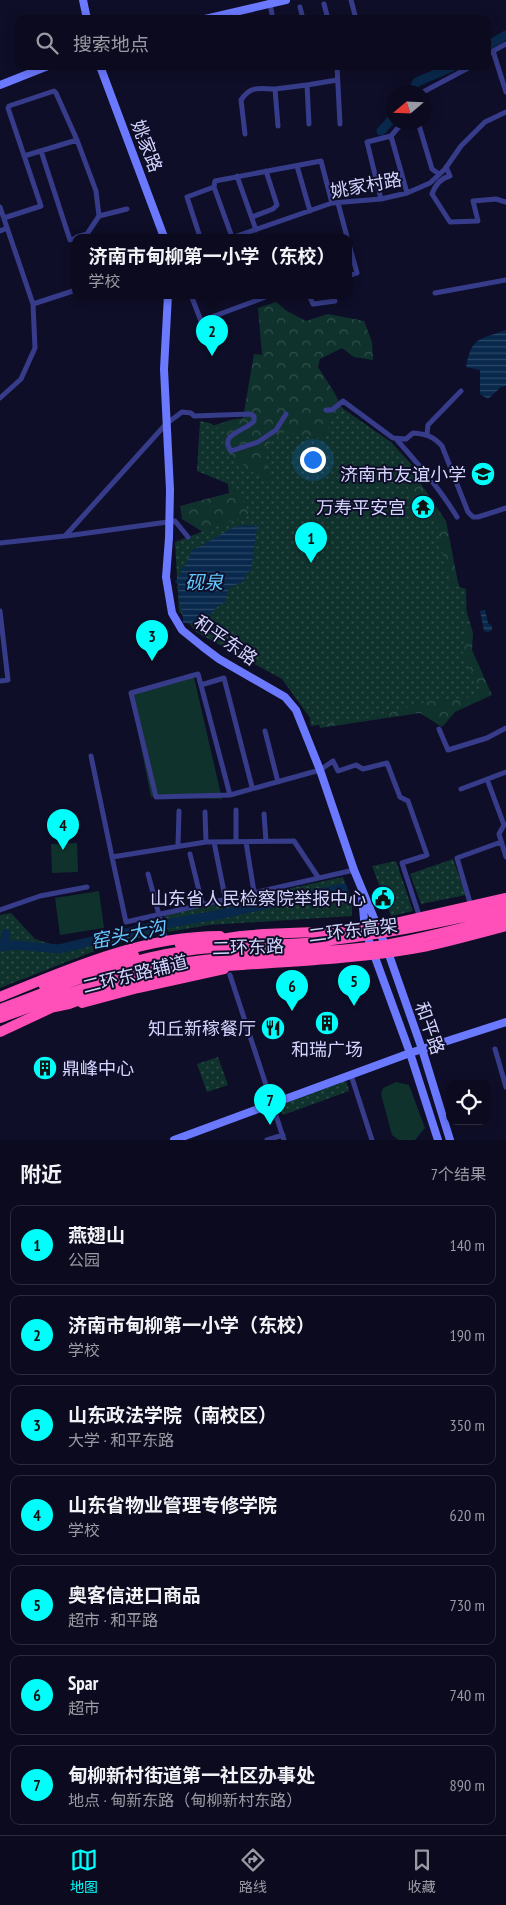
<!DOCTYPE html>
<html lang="zh">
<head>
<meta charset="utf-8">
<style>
  :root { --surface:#0b0a1e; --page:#141327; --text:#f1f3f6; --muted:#9a9aa4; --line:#2b2b3c; --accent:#00fffa }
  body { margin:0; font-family:"PT Sans Narrow","Noto Sans SC",sans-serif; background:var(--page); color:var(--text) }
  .controls { position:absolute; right:15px; bottom:15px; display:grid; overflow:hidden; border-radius:10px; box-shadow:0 2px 12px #0003 }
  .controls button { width:45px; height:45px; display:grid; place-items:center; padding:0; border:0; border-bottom:1px solid var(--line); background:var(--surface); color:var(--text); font:25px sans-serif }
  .compass { position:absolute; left:386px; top:85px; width:45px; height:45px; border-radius:50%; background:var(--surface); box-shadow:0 2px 12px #0003; rotate:251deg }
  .you { position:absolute; left:312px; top:459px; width:18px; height:18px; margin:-12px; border:4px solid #fff; border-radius:50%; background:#1a73e8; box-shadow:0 0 0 8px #1a73e833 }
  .badge { display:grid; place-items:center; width:32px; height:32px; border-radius:50%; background:var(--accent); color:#111; font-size:16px; font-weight:700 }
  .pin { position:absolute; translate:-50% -41px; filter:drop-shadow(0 1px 2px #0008) }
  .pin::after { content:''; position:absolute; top:26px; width:18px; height:15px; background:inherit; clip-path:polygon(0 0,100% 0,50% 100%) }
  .popup { position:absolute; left:72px; top:234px; width:280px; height:65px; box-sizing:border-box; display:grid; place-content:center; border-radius:10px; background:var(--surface); filter:drop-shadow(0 1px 4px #0005); font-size:16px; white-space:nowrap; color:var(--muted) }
  .popup b { font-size:19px; color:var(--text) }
  .popup::after { content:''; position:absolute; left:50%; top:100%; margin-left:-10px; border:10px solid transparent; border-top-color:var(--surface) }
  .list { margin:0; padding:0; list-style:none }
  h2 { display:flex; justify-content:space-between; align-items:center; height:65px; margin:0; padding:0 20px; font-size:21px }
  h2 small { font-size:16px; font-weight:400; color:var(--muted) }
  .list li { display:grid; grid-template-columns:32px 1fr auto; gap:15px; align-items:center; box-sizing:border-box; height:80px; margin:0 10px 10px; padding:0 10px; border:1px solid var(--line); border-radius:10px }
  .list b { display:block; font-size:19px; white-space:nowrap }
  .list p { margin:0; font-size:16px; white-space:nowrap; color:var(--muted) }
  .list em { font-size:16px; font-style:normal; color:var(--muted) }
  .icon { flex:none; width:28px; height:28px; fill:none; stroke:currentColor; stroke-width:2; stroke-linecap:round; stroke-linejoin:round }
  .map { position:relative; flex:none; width:506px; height:1140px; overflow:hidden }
  .search { position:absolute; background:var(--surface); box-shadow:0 2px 12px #0003; left:15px; right:15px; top:15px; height:55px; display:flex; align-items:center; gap:12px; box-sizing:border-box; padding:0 18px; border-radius:10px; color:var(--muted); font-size:19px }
  .sheet { height:695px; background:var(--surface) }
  nav { display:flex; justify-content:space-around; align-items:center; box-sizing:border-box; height:70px; border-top:1px solid var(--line); background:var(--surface); font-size:14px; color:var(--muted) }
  nav a { display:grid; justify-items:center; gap:2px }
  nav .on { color:var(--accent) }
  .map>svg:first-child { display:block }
</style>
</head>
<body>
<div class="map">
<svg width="506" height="1140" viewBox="0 0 506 1140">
  <defs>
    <pattern id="forest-crowns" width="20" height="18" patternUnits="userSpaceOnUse" patternTransform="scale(1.25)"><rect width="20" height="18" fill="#10322d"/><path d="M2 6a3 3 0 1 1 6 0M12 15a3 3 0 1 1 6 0" fill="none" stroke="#324f4c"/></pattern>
    <pattern id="park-dots" width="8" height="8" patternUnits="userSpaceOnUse" patternTransform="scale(1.25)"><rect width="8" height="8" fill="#10322d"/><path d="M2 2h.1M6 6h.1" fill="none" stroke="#324f4c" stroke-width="1.8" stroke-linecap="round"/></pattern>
    <pattern id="water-rules" width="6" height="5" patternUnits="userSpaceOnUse" patternTransform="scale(1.25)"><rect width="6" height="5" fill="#09294c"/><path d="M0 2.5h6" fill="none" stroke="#2c4767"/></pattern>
  </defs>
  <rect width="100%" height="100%" fill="#0f0e28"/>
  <path fill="url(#forest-crowns)" d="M 276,302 L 287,311 L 306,321 L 328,314 L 364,321 L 372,342 L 373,360 L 354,357 L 342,348 L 320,359 L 318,367 L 334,392 L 346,415 L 407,463 L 446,521 L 458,582 L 473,633 L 472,650 L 492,695 L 455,712 L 442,727 L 420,713 L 320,728 L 307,680 L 203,532 L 182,519 L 180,506 L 229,493 L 227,477 L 204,429 L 230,420 L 243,418 L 254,354 L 262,355 L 258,308 Z"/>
  <path fill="url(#park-dots)" d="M 342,408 L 391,442 L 412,465 L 400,474 L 420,508 L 436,516 L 439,539 L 451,584 L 466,589 L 467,633 L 461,649 L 483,696 L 430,701 L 373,717 L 311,726 L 310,718 L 282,679 L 196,632 L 179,611 L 175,542 L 249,514 L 236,487 L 197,471 L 200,421 L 210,423 L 224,432 L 223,449 L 271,486 L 263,448 L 284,432 L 322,439 L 333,419 Z
    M 453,859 L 466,895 L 421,904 L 410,874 Z
    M 396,861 L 413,911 L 391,916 L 372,866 Z
    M 343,877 L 352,901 L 352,916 L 209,925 L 168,932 L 164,915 Z
    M 11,913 L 35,939 L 58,946 L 59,951 L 155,924 L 157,934 L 115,943 L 0,988 L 0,915 Z
    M 218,1057 L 228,1085 L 207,1092 L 197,1064 Z
    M 346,1081 L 349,1091 L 283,1115 L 279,1105 Z"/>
  <path fill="#10322d" d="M 193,673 L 222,799 L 151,797 L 130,692 Z
    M 77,843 L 78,872 L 52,873 L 51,844 Z
    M 99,891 L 104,928 L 60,935 L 55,898 Z
    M 396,1082 L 409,1085 L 425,1128 L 415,1140 L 399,1140 L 392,1135 L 381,1094 L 383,1088 Z"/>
  <path fill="url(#water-rules)" d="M 506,330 L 506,386 L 501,387 L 488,399 L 480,394 L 480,370 L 466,367 C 472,336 479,340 506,330 Z
    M 244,525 L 257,526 L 251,571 L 247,572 L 243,582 L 229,587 L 225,602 L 217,607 L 202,624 L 183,623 C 184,608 176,600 179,585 L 175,582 L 181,573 L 181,569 L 185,566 L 193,549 L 199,547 L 234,527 Z
    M 485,610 L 488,623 L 492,626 L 492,630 L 488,632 L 484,631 L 480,611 Z"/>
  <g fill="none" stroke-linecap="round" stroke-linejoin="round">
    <path stroke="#09294c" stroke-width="9" d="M 487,46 L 506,35
      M 411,92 L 417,82 L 454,66
      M 381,131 L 394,117
      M 4,945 L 6,934
      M 0,947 L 14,945 L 59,949 L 164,924 L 222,914 L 343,888"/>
    <path stroke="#363c8a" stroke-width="5" d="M 351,0 L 356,19
      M 270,4 L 273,19
      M 324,4 L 328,19
      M 300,7 L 303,19
      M 493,51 L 506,44
      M 487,55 L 493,51 L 506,92
      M 337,66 L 340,124
      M 423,92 L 472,66
      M 418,122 L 432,169 L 439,174
      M 309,124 L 307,85 L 337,80
      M 278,126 L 275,89 L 307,85
      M 245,134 L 241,100 C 251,85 259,89 275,89
      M 391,136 L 407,193
      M 77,140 L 96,191 L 99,216
      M 41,151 L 70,240 L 76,238
      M 297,166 L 310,211
      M 446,167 L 450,176 C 441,178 435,186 432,194 L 450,222 L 478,221 L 473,201 L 496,199 L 506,202
      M 237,176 L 256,230
      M 214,187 L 232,237
      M 381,199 L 367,142 L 391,136 L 403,122
      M 338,203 L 347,237
      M 0,207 L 33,304 L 35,348 L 21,379 L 0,398
      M 252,217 L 273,209 L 277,205 L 266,171
      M 4,218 L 41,206 L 8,108 L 9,106 L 54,91 L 56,93 L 77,140 L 24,156
      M 0,231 L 7,228
      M 77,237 L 87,234 L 99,216 L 127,209
      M 200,237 L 187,197 L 214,187 L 215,181 L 321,161 L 332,203
      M 234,237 L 332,203 L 381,199 L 407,193 L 430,183 L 445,169 L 461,146 L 485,122 L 506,112
      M 348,241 L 357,273 L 348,276
      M 435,293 L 506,280
      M 191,295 L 201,321 L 271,295
      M 309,295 L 313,304 L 335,301
      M 33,304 L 76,290
      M 326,410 L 332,410 L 343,401 L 393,438 L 406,439 L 413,433 C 426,434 433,436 442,446 L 468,512 L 473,517 L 478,517 L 506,508
      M 427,434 L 428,425 L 461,391
      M 397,440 C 419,465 440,489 457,517
      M 66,536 L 175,521 L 188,537
      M 0,543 L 65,536 L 166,424 L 182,412 L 191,413 L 194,416 L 250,414 L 254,416 L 254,421 C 246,431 218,434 231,451 L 258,442 L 276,430 L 286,414
      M 0,611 L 8,680 L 0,681
      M 201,685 L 224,678 L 252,787
      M 439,729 L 448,750 L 487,738 L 506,728
      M 265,731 L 278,782
      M 91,756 L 112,857
      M 487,779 L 504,825 L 499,834 L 506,857
      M 461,789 L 506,772
      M 230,795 L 198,674 L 131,693 L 156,797 L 230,795 L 320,770 L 333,761 L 338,771 L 356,765 L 363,769 L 387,763 L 400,797 L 408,801 L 427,855 L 402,863 L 420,918
      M 236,810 L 236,842
      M 205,812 L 206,842
      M 264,814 L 266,841
      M 214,842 L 225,897
      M 246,842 L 254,892
      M 178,845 L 179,811
      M 190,854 L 202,903
      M 148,874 L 166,941
      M 318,877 L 294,841 L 206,842 L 112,857 L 126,922 L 354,870
      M 471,906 L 457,858 L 501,842
      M 0,910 L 40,896 L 87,887
      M 230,975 L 284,1140
      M 495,1049 L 506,1087
      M 351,1075 L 372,1140
      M 267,1140 L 283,1135"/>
    <path stroke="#6b79ff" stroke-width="8" d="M 83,0 L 87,19
      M 205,19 L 286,0
      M 100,66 L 164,237
      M 0,85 L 48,66
      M 168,295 L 164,369 L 170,490 L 169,538 L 166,577 L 172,613 L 182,630 L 203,647 L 219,659 L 285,697 L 296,710 L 320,770 L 354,870 L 388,952 L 422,1049 L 450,1140
      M 362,897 L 365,930 L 410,1053 L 438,1140
      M 174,1140 L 410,1053 L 506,1022"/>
    <path stroke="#ff4fb8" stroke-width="10" d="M 234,939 L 241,936 L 264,934 L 365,930 L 506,898
      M 236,963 L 242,965 C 304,961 367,958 428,946 C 454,940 480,933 506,926
      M 0,997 C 70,968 143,936 220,936
      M 82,1003 L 138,988 L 224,969
      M 0,1032 L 49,1009"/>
    <path stroke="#ff4fb8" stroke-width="10" d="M 180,945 L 241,936
      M 44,986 L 97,966 L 134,955
      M 0,1009 C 60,987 120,960 184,951 C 224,945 264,946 305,943 C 373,937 439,923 506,908
      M 40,1010 L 69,1004 L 131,981 L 211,967 L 242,965
      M 0,1018 C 51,1000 102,980 155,968 C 227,952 303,956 377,946 C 420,940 463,927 506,917"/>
  </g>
  <defs>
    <g id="school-disc" transform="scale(1.25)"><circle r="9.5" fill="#00fffa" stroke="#0f0e28"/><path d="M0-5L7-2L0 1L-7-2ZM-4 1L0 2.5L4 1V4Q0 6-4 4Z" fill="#111"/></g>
    <g id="temple-disc" transform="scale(1.25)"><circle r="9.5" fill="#00fffa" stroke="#0f0e28"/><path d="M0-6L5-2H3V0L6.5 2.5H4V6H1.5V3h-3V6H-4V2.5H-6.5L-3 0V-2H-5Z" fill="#111"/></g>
    <g id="civic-disc" transform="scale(1.25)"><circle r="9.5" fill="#00fffa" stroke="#0f0e28"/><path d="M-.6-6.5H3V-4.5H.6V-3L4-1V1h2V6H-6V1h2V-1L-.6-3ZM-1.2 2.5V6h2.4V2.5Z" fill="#111"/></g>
    <g id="building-disc" transform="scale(1.25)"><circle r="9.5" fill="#00fffa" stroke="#0f0e28"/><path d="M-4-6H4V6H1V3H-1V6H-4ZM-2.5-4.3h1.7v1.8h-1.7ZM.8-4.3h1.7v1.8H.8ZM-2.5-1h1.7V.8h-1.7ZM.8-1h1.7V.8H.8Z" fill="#111"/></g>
    <g id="restaurant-disc" transform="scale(1.25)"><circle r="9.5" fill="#00fffa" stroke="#0f0e28"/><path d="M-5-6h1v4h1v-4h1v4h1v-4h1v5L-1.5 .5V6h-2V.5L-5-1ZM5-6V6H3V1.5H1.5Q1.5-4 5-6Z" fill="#111"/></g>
  </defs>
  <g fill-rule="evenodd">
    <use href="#school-disc" x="483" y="474"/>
    <use href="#temple-disc" x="423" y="507"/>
    <use href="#civic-disc" x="383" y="898"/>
    <use href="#building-disc" x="327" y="1023"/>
    <use href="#restaurant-disc" x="273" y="1028"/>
    <use href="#building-disc" x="45" y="1068"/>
  </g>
  <g text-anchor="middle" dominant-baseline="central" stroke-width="4" stroke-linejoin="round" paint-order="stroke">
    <g font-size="18" fill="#d4d5ff" stroke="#0f0e28">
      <text transform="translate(147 146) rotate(69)">姚家路</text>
      <text transform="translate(366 185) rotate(-10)">姚家村路</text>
      <text transform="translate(226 640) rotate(35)">和平东路</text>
      <text transform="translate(353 930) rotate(-7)">二环东高架</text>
      <text transform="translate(248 947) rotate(-2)">二环东路</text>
      <text transform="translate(135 974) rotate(-14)">二环东路辅道</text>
      <text transform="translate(430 1028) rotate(71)">和平路</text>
    </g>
    <g font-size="18" fill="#d4d5ff" stroke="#0f0e28" text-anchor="end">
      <text x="466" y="474">济南市友谊小学</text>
      <text x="406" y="507">万寿平安宫</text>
      <text x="366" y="898">山东省人民检察院举报中心</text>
      <text x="256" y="1028">知丘新稼餐厅</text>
      <text x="327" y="1049" text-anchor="middle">和瑞广场</text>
      <text x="62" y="1068" text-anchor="start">鼎峰中心</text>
    </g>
    <g font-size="19" font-style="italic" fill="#62c9ff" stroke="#0f0e28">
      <text x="204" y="582">砚泉</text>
      <text transform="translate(128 934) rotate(-12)">窑头大沟</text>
    </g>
  </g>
</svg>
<div class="controls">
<button><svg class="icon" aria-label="locate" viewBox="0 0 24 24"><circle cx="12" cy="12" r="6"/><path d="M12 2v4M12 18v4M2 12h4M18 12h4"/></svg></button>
</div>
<svg class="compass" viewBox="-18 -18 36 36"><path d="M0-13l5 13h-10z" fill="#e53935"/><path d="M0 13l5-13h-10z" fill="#9a9aa4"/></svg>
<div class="you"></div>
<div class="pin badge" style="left:311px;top:563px">1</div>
<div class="pin badge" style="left:212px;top:356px">2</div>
<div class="popup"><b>济南市甸柳第一小学（东校）</b>学校</div>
<div class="pin badge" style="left:152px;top:661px">3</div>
<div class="pin badge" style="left:63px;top:850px">4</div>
<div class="pin badge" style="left:354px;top:1006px">5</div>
<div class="pin badge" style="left:292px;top:1011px">6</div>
<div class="pin badge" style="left:270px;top:1125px">7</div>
<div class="search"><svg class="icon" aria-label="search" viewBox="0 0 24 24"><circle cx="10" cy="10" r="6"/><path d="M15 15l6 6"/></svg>搜索地点</div>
</div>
<section class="sheet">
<h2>附近<small>7个结果</small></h2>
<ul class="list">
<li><span class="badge">1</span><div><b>燕翅山</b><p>公园</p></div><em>140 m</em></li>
<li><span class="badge">2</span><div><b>济南市甸柳第一小学（东校）</b><p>学校</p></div><em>190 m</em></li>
<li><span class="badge">3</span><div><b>山东政法学院（南校区）</b><p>大学 · 和平东路</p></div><em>350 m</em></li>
<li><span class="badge">4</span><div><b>山东省物业管理专修学院</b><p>学校</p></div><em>620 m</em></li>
<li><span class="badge">5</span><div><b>奥客信进口商品</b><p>超市 · 和平路</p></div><em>730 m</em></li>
<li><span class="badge">6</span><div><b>Spar</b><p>超市</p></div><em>740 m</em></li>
<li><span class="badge">7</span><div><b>甸柳新村街道第一社区办事处</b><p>地点 · 甸新东路（甸柳新村东路）</p></div><em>890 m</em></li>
</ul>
</section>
<nav>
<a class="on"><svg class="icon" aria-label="map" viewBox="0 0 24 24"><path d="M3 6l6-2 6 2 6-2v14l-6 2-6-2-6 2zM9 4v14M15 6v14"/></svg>地图</a>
<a><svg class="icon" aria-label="directions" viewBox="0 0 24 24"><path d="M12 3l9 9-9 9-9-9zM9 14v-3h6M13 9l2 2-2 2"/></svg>路线</a>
<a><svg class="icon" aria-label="saved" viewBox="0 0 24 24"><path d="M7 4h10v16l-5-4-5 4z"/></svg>收藏</a>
</nav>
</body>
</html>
